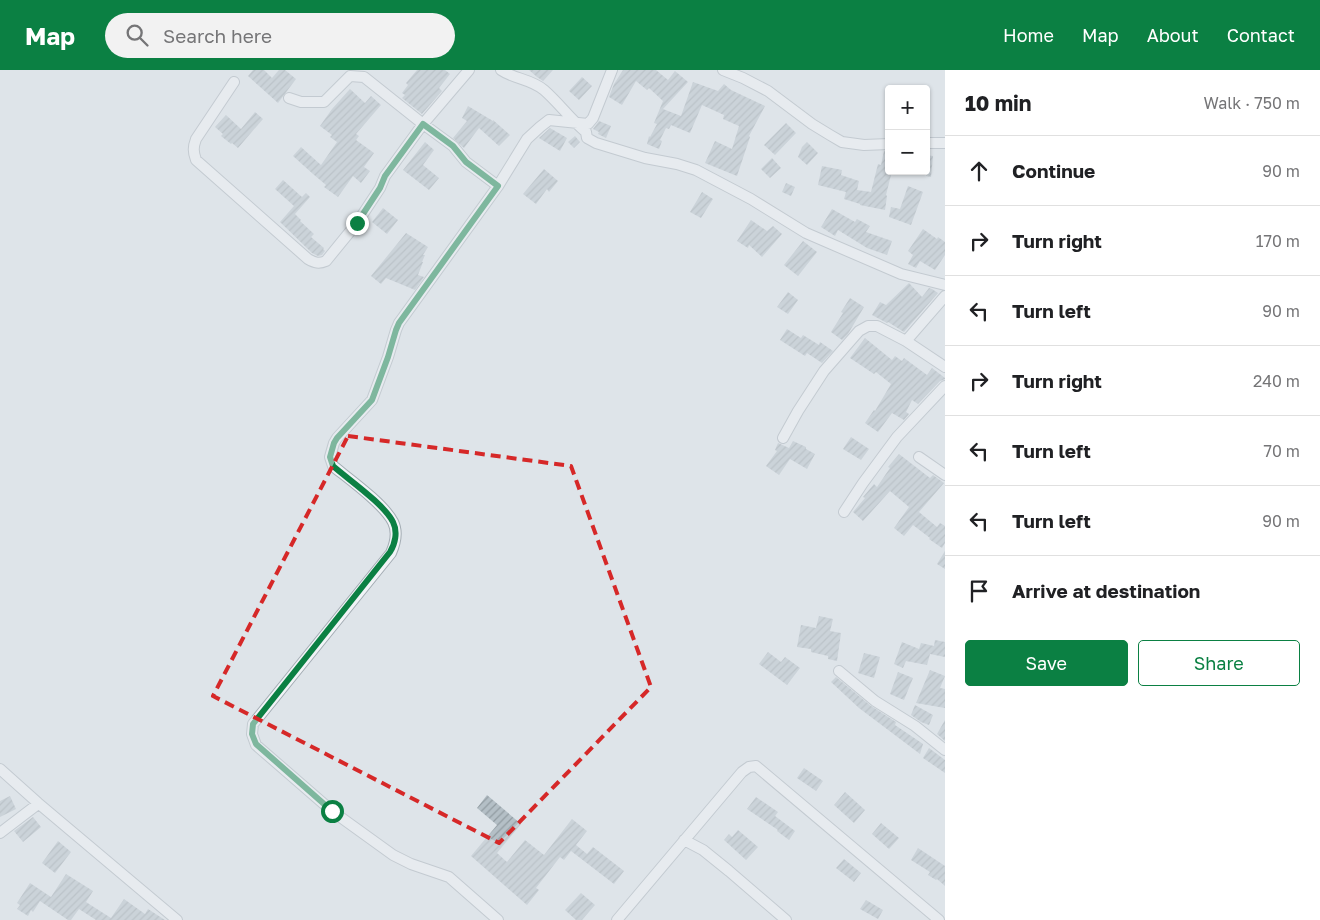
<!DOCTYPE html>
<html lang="en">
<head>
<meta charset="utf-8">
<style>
  :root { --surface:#fff; --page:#f2f2f2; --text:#202124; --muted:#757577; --line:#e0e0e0; --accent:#0b8043 }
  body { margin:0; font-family:"Golos Text",sans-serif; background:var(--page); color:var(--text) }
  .controls { position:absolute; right:15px; top:15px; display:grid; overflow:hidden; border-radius:5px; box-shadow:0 1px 4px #0004 }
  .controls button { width:45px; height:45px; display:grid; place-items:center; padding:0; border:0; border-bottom:1px solid var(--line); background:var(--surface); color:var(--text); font:25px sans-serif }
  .stop { position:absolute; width:15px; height:15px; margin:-11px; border:4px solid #0b8043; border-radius:50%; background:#fff }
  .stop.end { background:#0b8043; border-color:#fff; box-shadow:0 1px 5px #0008 }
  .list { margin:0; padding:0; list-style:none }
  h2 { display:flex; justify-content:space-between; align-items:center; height:65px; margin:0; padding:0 20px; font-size:21px }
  h2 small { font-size:16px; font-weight:400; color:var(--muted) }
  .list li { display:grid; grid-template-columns:32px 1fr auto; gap:15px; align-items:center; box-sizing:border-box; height:70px; padding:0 20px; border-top:1px solid var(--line) }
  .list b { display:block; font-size:19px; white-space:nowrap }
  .list em { font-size:16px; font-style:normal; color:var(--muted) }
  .actions { display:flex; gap:10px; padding:15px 20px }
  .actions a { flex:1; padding:11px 0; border:1px solid var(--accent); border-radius:5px; text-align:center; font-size:18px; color:var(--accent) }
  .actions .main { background:var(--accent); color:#fff }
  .icon { flex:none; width:28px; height:28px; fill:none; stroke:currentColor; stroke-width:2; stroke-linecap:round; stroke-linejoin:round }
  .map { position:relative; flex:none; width:945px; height:850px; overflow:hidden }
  header { display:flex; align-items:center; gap:30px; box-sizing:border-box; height:70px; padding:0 25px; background:var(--accent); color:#fff }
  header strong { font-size:24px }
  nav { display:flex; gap:28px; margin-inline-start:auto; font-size:18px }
  .search { width:350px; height:45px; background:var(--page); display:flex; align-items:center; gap:12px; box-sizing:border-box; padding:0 18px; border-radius:28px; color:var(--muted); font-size:19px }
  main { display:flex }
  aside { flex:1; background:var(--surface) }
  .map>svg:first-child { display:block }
</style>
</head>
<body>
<header>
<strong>Map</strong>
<div class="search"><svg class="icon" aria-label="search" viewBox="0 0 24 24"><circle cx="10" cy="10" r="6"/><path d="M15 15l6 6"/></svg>Search here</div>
<nav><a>Home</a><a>Map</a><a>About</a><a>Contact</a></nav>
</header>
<main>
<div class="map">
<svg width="945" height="850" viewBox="0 0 945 850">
  <defs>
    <pattern id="building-hatch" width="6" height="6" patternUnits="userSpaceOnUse" patternTransform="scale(1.25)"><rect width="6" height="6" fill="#b4bfc6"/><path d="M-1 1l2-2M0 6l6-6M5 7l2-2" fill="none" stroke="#929ca2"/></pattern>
  </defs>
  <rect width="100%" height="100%" fill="#dee4e9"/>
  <path fill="url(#building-hatch)" d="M 253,0 L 264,0 L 272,8 L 279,0 L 285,0 L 296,9 L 278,33 L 248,6 Z
    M 417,0 L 445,0 L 450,4 L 439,18 L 442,21 L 422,44 L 402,28 L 405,25 L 402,23 L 408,15 L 406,13 Z
    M 529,0 L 553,0 L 543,11 L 537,7 Z
    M 623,0 L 656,0 L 668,10 L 675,1 L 688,12 L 663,39 L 681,46 L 693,12 L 718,21 L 724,14 L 731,20 L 765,36 L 749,66 L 750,67 L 737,106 L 705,93 L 715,71 L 732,79 L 739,56 L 723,49 L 724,45 L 702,35 L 690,63 L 671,55 L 669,59 L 666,58 L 660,70 L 662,71 L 659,79 L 647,74 L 649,66 L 650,67 L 657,54 L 654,53 L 663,31 L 649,18 L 647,20 L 636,11 L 622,35 L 609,27 L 614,14 Z
    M 582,7 L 592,16 L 579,30 L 569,21 Z
    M 350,19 L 365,33 L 371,26 L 381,35 L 356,64 L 359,66 L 356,70 L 374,83 L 364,97 L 370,101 L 361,113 L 353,106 L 338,127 L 324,117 L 326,115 L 313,104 L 293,86 L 301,77 L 321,95 L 337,72 L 330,67 L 332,65 L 320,56 L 332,39 Z
    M 468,36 L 493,51 L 493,50 L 510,65 L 499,76 L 479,58 L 464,78 L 453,68 L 467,51 L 462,48 Z
    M 255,42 L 263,49 L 238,78 L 232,73 L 231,74 L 221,66 L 223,64 L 215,57 L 226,45 L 241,59 Z
    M 599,51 L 611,56 L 606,68 L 598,64 L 599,62 L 593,59 Z
    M 786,53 L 796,63 L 775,85 L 764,75 Z
    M 550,58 L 567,68 L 560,81 L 539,68 Z
    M 575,66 L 580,72 L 574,78 L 568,72 Z
    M 425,72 L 434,80 L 423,95 L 439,108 L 429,120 L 403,100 Z
    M 807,72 L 818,83 L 807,95 L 798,87 L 802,77 Z
    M 884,81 L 889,81 L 889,101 L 892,101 L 886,125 L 887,126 L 885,140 L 860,135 L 860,134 L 844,129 L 846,122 L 818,115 L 822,96 L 842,100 L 841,105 L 859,111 L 857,120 L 871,122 L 878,94 L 881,95 Z
    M 926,85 L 933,86 L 931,107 L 926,106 Z
    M 772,88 L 781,98 L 770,108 L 761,99 Z
    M 544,99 L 558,111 L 549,122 L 547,119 L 536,134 L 523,124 Z
    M 283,110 L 302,127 L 306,123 L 310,127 L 295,144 L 301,150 L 300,151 L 314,164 L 311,167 L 324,178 L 323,179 L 325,181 L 322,185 L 318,186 L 312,183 L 280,152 L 294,136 L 275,119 Z
    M 786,113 L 795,117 L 791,126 L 782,122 Z
    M 908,116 L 923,122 L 911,155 L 889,147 L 891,137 L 900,139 Z
    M 702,122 L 713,129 L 701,148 L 690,142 Z
    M 383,138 L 398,150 L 387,164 L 372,152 Z
    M 832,139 L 855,152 L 857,149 L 870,156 L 866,162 L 892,171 L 887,185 L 867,178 L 838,160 L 835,166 L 821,157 Z
    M 751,150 L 767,161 L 773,156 L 782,164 L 762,187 L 749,175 L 748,178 L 737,171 Z
    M 923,159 L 937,169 L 938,167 L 945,172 L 945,185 L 935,200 L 920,191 L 916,198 L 908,194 L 913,185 L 908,181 Z
    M 406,163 L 428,177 L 423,185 L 425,185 L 422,192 L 423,192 L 418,205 L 424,207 L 415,220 L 386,208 L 381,214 L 371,206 Z
    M 803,171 L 817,182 L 798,206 L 784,195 Z
    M 909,213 L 922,227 L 929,218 L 932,219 L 938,223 L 904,262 L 888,252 L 887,253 L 872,245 L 880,232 L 886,235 Z
    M 788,222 L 798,230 L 788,244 L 777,237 Z
    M 850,228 L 864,237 L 848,264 L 842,270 L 831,262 L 843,243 L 841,242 Z
    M 787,259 L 801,268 L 803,265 L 819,275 L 820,272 L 833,281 L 822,293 L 807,283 L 805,286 L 780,270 Z
    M 865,268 L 892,290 L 895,286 L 902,291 L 904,288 L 927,305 L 932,298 L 945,308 L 945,309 L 940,311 L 918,334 L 912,330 L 906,342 L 909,344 L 904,350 L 892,343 L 878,362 L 865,353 L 874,340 L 875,341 L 891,314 L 876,302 L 874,304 L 850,288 Z
    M 851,367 L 869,379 L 861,390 L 843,379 Z
    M 793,371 L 806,377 L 806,379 L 815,384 L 807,399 L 790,389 L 779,405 L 766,396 L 777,381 L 775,380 L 778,373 L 789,378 Z
    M 899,384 L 930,408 L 933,405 L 944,413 L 919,442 L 937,457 L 940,453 L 945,456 L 945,473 L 942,478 L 929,469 L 930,468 L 913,455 L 904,466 L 894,458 L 909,437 L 890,421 L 863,451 L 853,442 L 865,428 L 863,427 L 874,414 L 877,417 L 890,398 L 888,397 Z
    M 945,481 L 945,499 L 937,494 Z
    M 819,546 L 833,549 L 830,561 L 841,563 L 837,591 L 828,589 L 828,586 L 811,582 L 811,579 L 797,577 L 801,555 L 816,558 Z
    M 935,570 L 945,572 L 945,587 L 930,584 L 927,595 L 906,591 L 903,598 L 894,594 L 902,572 L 919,579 L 921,573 L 934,576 Z
    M 768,582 L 781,592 L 785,587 L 800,598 L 787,615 L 759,594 Z
    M 864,583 L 880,587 L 874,608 L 858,603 Z
    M 930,600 L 945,606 L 940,618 L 945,619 L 945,638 L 916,633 Z
    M 898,602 L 913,608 L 904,630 L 890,624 Z
    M 836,607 L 871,636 L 896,652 L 895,655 L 923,674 L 920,684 L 859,638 L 831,612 Z
    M 915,635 L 933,645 L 929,655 L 921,652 L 911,645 Z
    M 945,650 L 945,671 L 937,664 Z
    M 929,678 L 945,690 L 945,703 L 923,688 Z
    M 804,698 L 823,711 L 816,721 L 797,708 Z
    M 845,722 L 865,740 L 854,753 L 834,735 Z
    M 487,725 L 521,754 L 497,783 L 507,792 L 525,770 L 544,785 L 572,749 L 587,761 L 576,775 L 587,784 L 593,777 L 624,801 L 614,814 L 571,781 L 564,790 L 560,787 L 536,818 L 539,820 L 527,835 L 471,786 L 497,755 L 477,738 Z
    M 10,726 L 16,739 L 0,747 L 0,731 Z
    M 756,727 L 778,742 L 775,746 L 795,761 L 789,770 L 777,761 L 778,760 L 747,739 Z
    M 33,747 L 41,757 L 23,772 L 14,761 Z
    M 881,753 L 899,768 L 889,779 L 872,764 Z
    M 738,760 L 758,777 L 746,790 L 724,770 L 729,764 L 732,767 Z
    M 58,771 L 71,782 L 55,803 L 42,793 Z
    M 918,778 L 945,796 L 945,816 L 937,809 L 936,810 L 928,805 L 930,802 L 911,790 Z
    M 844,789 L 861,803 L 854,812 L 836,798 Z
    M 66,804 L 93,821 L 86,832 L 111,848 L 124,829 L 145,844 L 148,839 L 165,850 L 96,850 L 79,839 L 71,850 L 68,850 L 40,831 L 33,842 L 31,840 L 28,846 L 17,839 L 20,835 L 17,833 L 30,813 L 51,827 Z
    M 581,823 L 595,835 L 582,850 L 576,850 L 565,840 Z
    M 866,830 L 883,840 L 878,849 L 860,839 Z"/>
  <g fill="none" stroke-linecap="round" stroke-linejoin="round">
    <g stroke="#a3acb3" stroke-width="12">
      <path id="street" d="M 501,0 C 514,9 531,9 544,20 C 559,33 570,49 586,62 L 587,68 L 596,73 L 645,88 L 677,94 L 696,100 L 751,129 L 806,163 L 901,204 L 945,215
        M 723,0 L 743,8 L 768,21 L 812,54 L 830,65 L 842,72 L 864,75 L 889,74
        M 234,12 L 196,69 C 193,77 193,82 196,90 L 308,189 C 315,193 319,194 326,191 L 357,153 L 380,118 L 385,106 L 423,54 L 469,0
        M 289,28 L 301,32 L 324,32 L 350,6 L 364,7 L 423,54 L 453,76 L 466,92 L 498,116
        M 926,73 L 945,73
        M 945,226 L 906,271 L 945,297
        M 783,368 L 798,341 L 824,301 L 859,261 L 868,256 L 877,256 L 906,271
        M 919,387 L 945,405
        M 844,442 L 863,413 L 897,367 L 945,316
        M 839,601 L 875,631 L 915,656 L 945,680
        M 0,699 L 38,733 L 177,850
        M 0,763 L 38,734
        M 684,770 L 703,780 L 729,801 L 786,850
        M 498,850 L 449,807 L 411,794 L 393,785 L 332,741 L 256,675 L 252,664 L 253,654 L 391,483 C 395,474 398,462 393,452 C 384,434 349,409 333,396 L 330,387 L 334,373 L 337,368 L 372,330 L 388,287 L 396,260 L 399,253 L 498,116 L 527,69 L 540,57 L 549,50 L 588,54 L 593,48 L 612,0
        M 617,850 L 742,702 L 749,697 L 756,696 L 939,850"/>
    </g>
    <use href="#street" stroke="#f1f4f7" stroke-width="10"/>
  </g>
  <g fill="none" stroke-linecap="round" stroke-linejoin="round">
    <path stroke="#0b8043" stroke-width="6" d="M 332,741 L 256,674 L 252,664 L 253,654 L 390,482 C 395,474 398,462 393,452 C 384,434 349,410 333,396 L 330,387 L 334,373 L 337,368 L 372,330 L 388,287 L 396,260 L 399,253 L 498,116 L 466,92 L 453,76 L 423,54 L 385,106 L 380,118 L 357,153"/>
  </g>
  <path d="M0 0H945V850H0ZM 348,366 L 571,396 L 651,617 L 499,773 L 213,626 Z" fill="#dee4e9" fill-opacity=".55" fill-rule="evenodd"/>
  <path fill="none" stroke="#d62828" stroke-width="4" stroke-dasharray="10 6" stroke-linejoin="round" d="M 348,366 L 571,396 L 651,617 L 499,773 L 213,626 Z"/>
</svg>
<div class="controls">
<button>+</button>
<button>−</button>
</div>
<div class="stop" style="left:332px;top:741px"></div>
<div class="stop end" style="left:357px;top:153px"></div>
</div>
<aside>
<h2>10 min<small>Walk · 750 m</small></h2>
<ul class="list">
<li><svg class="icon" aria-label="ahead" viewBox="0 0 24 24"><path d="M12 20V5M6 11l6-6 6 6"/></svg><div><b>Continue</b></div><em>90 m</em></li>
<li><svg class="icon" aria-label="right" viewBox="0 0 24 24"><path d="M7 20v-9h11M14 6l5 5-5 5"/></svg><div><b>Turn right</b></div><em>170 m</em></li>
<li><svg class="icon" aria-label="left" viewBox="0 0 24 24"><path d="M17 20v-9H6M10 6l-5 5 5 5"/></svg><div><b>Turn left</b></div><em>90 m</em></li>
<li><svg class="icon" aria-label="right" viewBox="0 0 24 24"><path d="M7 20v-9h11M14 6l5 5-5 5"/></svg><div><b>Turn right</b></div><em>240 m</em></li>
<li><svg class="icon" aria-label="left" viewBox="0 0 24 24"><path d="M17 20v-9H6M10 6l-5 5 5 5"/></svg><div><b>Turn left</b></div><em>70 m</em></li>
<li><svg class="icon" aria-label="left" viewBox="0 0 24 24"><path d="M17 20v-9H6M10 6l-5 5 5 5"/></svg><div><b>Turn left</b></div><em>90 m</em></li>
<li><svg class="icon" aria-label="arrive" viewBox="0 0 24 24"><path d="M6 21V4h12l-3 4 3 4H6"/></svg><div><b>Arrive at destination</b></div></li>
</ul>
<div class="actions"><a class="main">Save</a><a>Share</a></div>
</aside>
</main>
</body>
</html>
